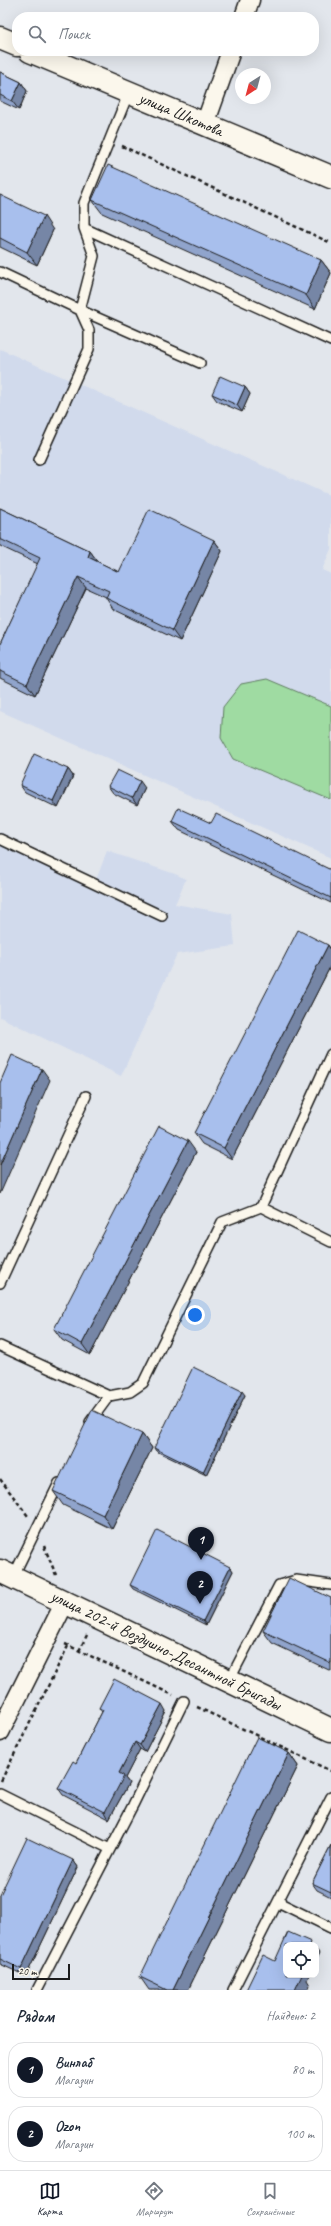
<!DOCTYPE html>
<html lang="ru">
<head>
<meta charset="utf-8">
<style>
  :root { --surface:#fff; --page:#f2f2f3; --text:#1f2937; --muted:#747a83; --line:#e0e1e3; --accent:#111827 }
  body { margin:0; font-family:Caveat,sans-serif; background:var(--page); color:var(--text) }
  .controls { position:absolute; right:12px; bottom:12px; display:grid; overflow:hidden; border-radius:8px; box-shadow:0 4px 16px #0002 }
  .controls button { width:36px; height:36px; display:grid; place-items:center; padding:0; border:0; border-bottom:1px solid var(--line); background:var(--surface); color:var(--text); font:20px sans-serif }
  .compass { position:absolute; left:235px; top:68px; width:36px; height:36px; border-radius:50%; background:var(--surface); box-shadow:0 4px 16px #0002; rotate:216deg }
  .scale { position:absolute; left:12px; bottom:10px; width:58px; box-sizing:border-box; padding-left:4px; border:2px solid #1c1c1c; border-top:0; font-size:11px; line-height:14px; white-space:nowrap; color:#1c1c1c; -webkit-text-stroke:3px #fbf7ec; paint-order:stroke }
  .you { position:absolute; left:195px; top:1315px; width:14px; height:14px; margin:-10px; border:3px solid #fff; border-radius:50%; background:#1a73e8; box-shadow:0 0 0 6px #1a73e833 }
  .badge { display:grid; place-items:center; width:26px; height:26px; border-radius:50%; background:var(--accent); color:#fff; font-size:13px; font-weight:700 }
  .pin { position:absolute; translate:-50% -33px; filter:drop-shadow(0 1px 2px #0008) }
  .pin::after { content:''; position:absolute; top:21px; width:14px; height:12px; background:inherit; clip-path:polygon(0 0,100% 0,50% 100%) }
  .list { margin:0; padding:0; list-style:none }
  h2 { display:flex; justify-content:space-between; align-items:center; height:52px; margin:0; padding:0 16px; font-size:17px }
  h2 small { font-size:13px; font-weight:400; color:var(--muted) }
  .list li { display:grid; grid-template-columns:26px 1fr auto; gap:12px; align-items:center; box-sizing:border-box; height:56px; margin:0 8px 8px; padding:0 8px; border:1px solid var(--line); border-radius:16px }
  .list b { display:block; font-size:15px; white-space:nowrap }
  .list p { margin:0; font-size:13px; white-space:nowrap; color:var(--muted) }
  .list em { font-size:13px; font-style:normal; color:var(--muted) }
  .icon { flex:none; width:22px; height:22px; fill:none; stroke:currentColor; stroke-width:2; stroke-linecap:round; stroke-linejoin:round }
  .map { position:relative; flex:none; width:331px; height:1990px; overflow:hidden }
  .search { position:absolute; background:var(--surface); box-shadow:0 4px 16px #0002; left:12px; right:12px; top:12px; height:44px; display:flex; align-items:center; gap:10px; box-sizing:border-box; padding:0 14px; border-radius:16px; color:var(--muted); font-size:15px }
  .sheet { height:180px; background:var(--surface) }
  nav { display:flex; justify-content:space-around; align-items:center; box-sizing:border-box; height:56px; border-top:1px solid var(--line); background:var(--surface); font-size:11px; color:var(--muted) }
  nav a { display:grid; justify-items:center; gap:2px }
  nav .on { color:var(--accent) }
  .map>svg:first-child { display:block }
</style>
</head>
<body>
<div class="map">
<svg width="331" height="1990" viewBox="0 0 331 1990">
  <rect width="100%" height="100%" fill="#e2e6ec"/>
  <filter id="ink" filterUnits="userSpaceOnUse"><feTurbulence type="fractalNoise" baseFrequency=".025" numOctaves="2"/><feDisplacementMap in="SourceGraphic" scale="8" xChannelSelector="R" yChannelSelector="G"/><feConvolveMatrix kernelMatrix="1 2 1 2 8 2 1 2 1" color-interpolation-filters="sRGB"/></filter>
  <g filter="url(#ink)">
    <path fill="#d1daec" d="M 0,349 L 331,496 L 331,549 L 322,570 L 331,574 L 331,858 L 0,711 Z
      M 0,832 L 96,880 L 107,851 L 175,874 L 186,879 L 175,904 L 232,914 L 235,946 L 177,954 L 121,1076 L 0,1017 Z"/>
    <path fill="#9fdba2" stroke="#5e7c5f" d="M 267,679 L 331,706 L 331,800 L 233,759 L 221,738 L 223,707 L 241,684 Z"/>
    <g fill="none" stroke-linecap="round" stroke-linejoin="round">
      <g stroke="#1c1c1c" stroke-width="12">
        <path id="service" d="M 84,228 L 331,341
          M 0,272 L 80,310 L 94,256 L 84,228 L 84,203 L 129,92
          M 39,460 L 89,349 L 89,330 L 80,310 L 200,363
          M 0,839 L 162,916
          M 261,1207 L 331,1054
          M 0,1283 L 86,1096
          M 0,1346 L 109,1396
          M 90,1422 L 109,1396 L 130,1392 L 143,1383 L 222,1222 L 261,1207 L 331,1242
          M 13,1577 L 59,1483
          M 229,1681 L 279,1585 L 296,1580 L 331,1585
          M 0,1794 L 110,1849
          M 278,1902 L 331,1928
          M 37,1990 L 133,1805 L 184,1701
          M 233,1990 L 331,1797"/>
      </g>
      <g stroke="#1c1c1c" stroke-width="21">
        <path id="minor" d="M 244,17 L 250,0
          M 205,124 L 231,51
          M 0,1732 L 65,1602"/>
      </g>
      <g stroke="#1c1c1c" stroke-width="25">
        <path id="tertiary" d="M 0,38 L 17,45
          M 30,51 L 331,177
          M 0,1571 L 331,1730"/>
      </g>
      <path stroke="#1c1c1c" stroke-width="2.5" stroke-dasharray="4 3" stroke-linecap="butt" d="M 122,146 L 331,243
        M 0,1479 L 28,1516
        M 44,1546 L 56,1575
        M 65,1644 L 173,1695
        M 79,1651 L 87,1635
        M 197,1707 L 331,1771
        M 1,1781 L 68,1646"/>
      <use href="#service" stroke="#fbf7ec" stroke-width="9"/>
      <use href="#minor" stroke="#fbf7ec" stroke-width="18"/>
      <use href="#tertiary" stroke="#fbf7ec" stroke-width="22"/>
    </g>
    <path fill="#90a4cc" stroke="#1c1c1c" d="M 0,72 L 21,82 L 27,91 L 19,110 L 0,101 Z
      M 0,195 L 53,230 L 37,265 L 0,247 Z
      M 92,200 L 321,260 L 331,273 L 315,309 L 102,213 Z
      M 245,387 L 250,394 L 242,412 L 217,401 L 212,394 Z
      M 0,508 L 90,551 L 98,562 L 119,572 L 214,540 L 222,551 L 180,641 L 113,609 L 106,598 L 106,597 L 86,588 L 35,695 L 0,678 L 0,644 L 38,564 L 0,546 Z
      M 68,769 L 73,776 L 58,808 L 25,792 L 20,785 Z
      M 108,786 L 145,788 L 137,805 L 113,793 Z
      M 172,821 L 211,823 L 331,870 L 331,903 L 179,830 Z
      M 328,945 L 331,950 L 331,965 L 232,1159 L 202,1144 L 194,1133 Z
      M 196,1152 L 90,1355 L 62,1340 L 54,1329 Z
      M 245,1395 L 206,1475 L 156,1451 L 154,1448 Z
      M 142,1434 L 152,1448 L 112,1529 L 63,1505 L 53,1491 Z
      M 230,1567 L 233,1571 L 206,1625 L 133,1589 L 130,1585 Z
      M 331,1598 L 331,1671 L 272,1643 L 263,1631 Z
      M 99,1708 L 166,1711 L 145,1752 L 140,1749 L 125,1778 L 129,1783 L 109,1819 L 63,1795 L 58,1788 L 76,1763 L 102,1712 Z
      M 289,1753 L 298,1766 L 188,1990 L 149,1990 L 140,1977 Z
      M 331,1845 L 331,1897 L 317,1890 L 312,1883 Z
      M 73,1860 L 78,1867 L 26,1976 L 0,1964 L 0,1895 Z"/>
    <path fill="#7686a6" stroke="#1c1c1c" d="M 21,82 L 27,91 L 19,110 L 12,101 Z
      M 44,216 L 53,230 L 37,265 L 27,252 Z
      M 321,260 L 331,273 L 315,309 L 306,295 Z
      M 245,387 L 250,394 L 242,412 L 237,405 Z
      M 214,540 L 222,551 L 180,641 L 172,630 Z
      M 90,551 L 98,562 L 88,557 Z
      M 78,577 L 86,588 L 35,695 L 27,684 Z
      M 68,769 L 73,776 L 58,808 L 53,801 Z
      M 140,781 L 145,788 L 137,805 L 132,798 Z
      M 328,945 L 331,950 L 331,965 L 232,1159 L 224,1148 Z
      M 42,1069 L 50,1080 L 0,1194 L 0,1165 Z
      M 188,1141 L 196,1152 L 90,1355 L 82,1344 Z
      M 242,1391 L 245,1395 L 206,1475 L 203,1472 Z
      M 142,1434 L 152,1448 L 112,1529 L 103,1515 Z
      M 230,1567 L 233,1571 L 206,1625 L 203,1621 Z
      M 162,1704 L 166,1711 L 145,1752 L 140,1745 Z
      M 135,1742 L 140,1749 L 125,1778 L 129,1783 L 109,1819 L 105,1812 L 119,1773 Z
      M 289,1753 L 298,1766 L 188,1990 L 173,1990 Z
      M 73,1860 L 78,1867 L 26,1976 L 21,1969 Z
      M 316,1949 L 319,1953 L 316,1959 Z
      M 300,1975 L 309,1975 L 307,1980 L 310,1985 L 308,1990 L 295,1990 Z"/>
    <path fill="#a8bfed" stroke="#1c1c1c" d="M 0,72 L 21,82 L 12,101 L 0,95 Z
      M 108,165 L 321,260 L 306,295 L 92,200 Z
      M 0,195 L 44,216 L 27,252 L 0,238 Z
      M 220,376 L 245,387 L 237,405 L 212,394 Z
      M 0,508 L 90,551 L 88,557 L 119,572 L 149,509 L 214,540 L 172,630 L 106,598 L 109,591 L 78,577 L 27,684 L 0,671 L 0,644 L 40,558 L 0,539 Z
      M 34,754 L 68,769 L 53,801 L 20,785 Z
      M 117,770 L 140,781 L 132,798 L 108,786 Z
      M 178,808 L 211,823 L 216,814 L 331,870 L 331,898 L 172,821 Z
      M 298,930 L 328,945 L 224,1148 L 194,1133 Z
      M 12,1055 L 42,1069 L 0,1165 L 0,1083 Z
      M 159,1126 L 188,1141 L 82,1344 L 54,1329 Z
      M 193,1367 L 242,1391 L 203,1472 L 154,1448 Z
      M 92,1410 L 142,1434 L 103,1515 L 53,1491 Z
      M 157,1530 L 230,1567 L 203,1621 L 130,1585 Z
      M 289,1578 L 331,1598 L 331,1663 L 263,1631 Z
      M 114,1679 L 162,1704 L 140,1745 L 135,1742 L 119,1773 L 124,1776 L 105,1812 L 58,1788 L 73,1761 L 76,1763 L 103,1710 L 99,1708 Z
      M 257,1737 L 289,1753 L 173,1990 L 167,1990 L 140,1977 Z
      M 27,1838 L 73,1860 L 21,1969 L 0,1959 L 0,1895 Z
      M 331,1845 L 331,1892 L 312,1883 Z
      M 288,1932 L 311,1942 L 310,1945 L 286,1945 L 286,1975 L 302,1975 L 295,1990 L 246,1990 L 263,1955 L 275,1961 Z"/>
  </g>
  <g text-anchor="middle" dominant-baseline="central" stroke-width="3.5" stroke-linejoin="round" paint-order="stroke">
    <g font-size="17" fill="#1c1c1c" stroke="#fbf7ec">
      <text transform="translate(181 114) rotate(23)">улица Шкотова</text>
      <text transform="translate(166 1650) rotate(26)">улица 202-й Воздушно-Десантной Бригады</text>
    </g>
  </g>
</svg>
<div class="controls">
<button><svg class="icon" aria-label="locate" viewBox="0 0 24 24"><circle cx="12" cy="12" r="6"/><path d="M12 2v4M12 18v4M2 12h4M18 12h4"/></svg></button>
</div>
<svg class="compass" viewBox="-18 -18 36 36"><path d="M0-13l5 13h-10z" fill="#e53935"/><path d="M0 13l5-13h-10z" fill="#747a83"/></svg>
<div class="scale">20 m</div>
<div class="you"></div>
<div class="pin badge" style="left:201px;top:1560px">1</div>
<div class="pin badge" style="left:200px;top:1604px">2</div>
<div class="search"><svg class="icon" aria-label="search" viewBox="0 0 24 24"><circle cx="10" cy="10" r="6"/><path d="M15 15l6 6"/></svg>Поиск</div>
</div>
<section class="sheet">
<h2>Рядом<small>Найдено: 2</small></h2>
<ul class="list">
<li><span class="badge">1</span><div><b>Винлаб</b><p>Магазин</p></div><em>80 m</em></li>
<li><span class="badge">2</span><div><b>Ozon</b><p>Магазин</p></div><em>100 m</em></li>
</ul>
</section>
<nav>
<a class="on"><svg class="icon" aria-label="map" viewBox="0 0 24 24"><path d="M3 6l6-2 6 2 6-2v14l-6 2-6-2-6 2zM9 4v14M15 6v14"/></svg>Карта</a>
<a><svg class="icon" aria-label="directions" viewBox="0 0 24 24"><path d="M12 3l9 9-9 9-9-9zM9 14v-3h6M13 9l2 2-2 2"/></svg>Маршрут</a>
<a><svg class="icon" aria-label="saved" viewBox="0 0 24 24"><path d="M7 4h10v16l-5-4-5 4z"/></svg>Сохранённые</a>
</nav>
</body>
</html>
